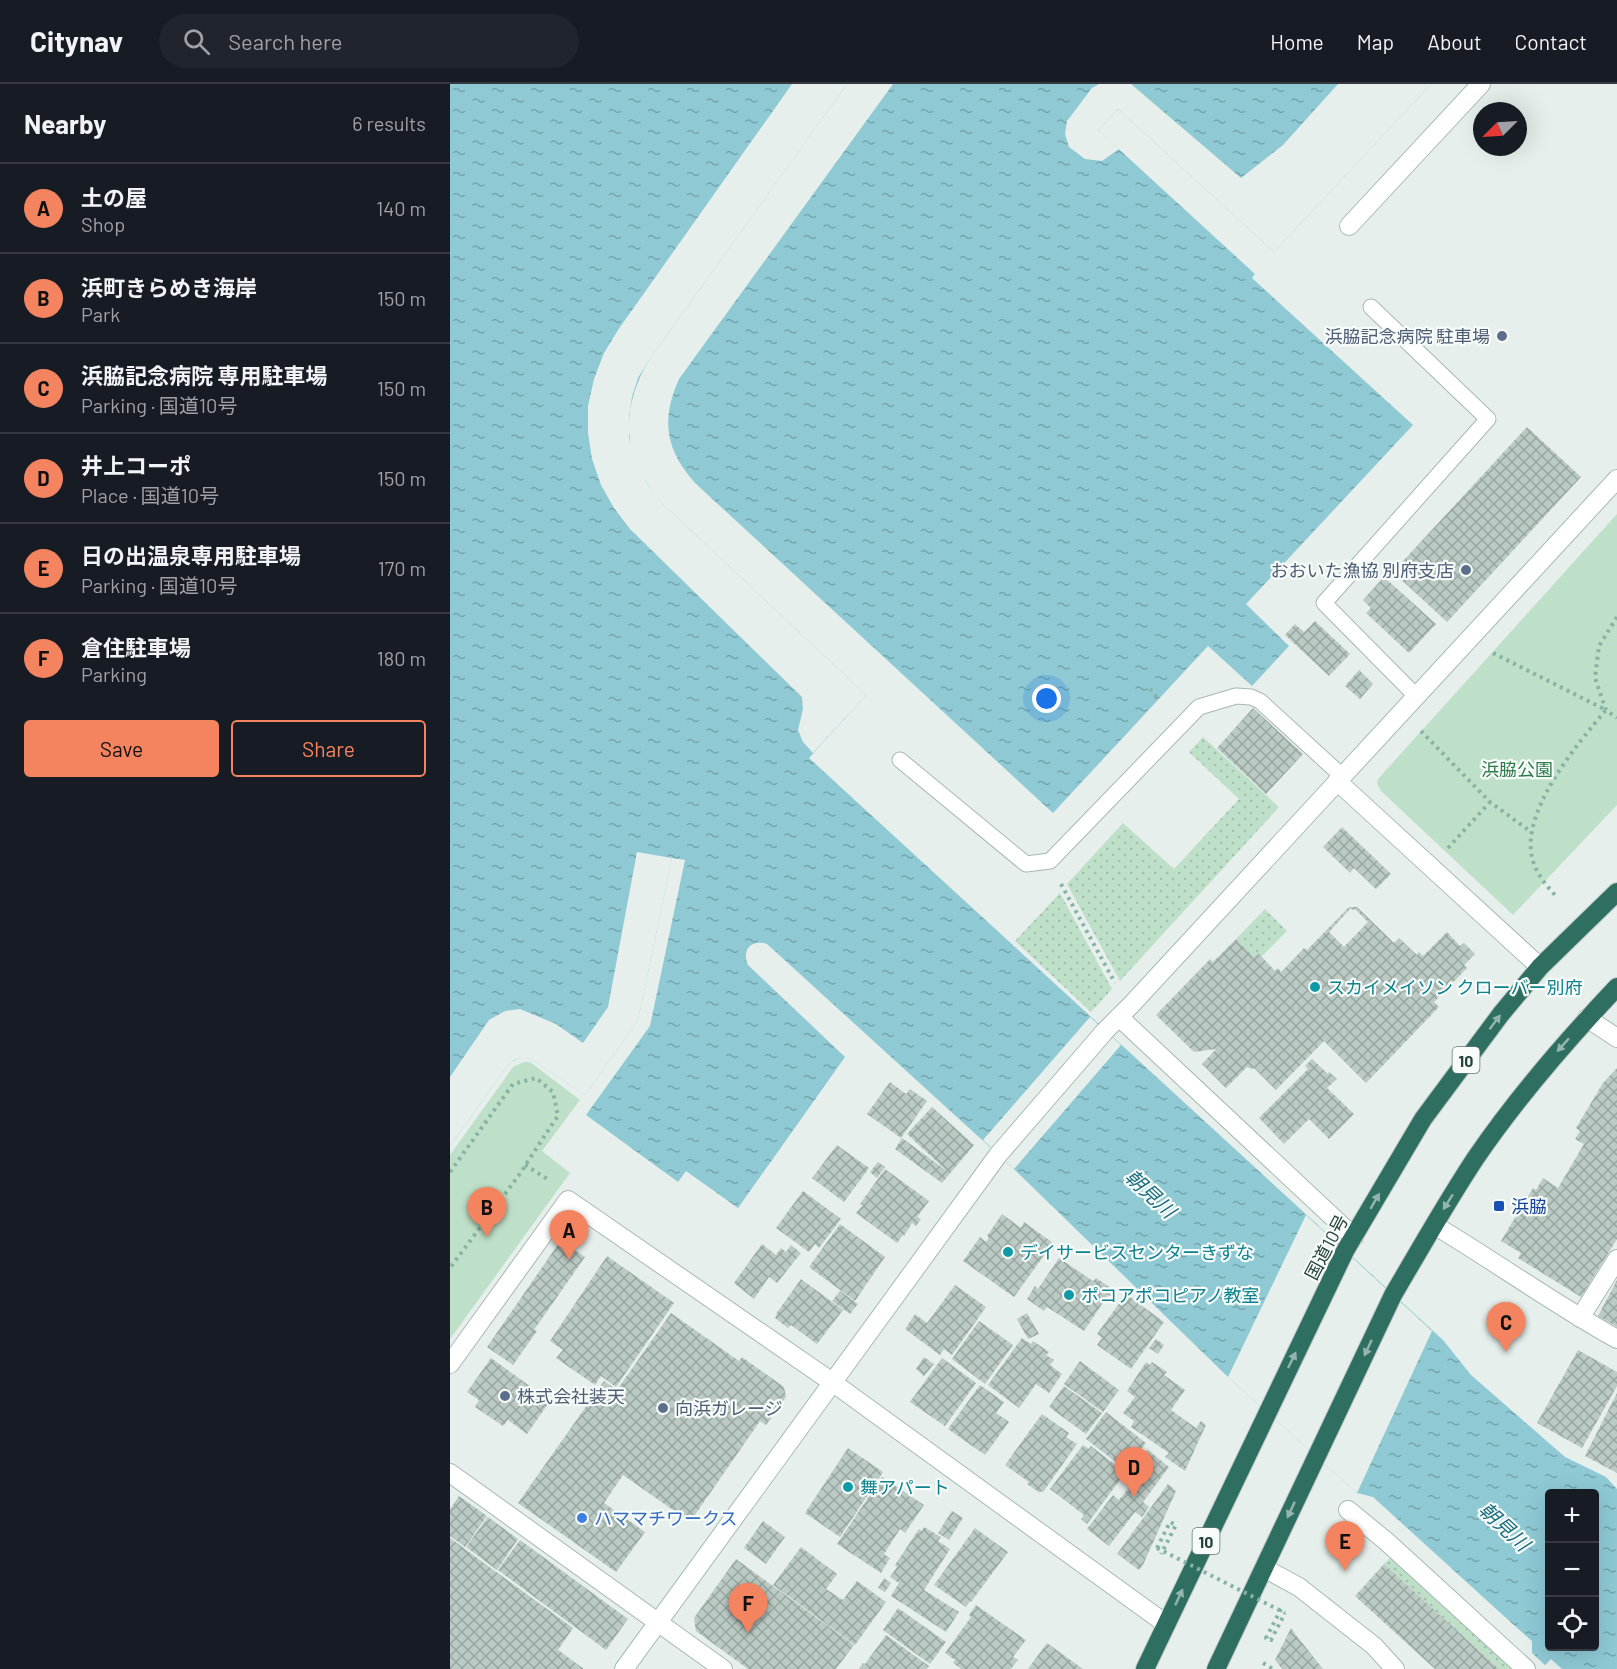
<!DOCTYPE html>
<html lang="en">
<head>
<meta charset="utf-8">
<style>
  :root { --surface:#171b24; --page:#20242c; --text:#f1f3f6; --muted:#9ea1a6; --line:#363941; --accent:#f4845f }
  body { margin:0; font-family:Barlow,"Noto Sans JP",sans-serif; background:var(--page); color:var(--text) }
  .controls { position:absolute; right:18px; bottom:18px; display:grid; overflow:hidden; border-radius:6px; box-shadow:0 6px 24px #0002 }
  .controls button { width:54px; height:54px; display:grid; place-items:center; padding:0; border:0; border-bottom:2px solid var(--line); background:var(--surface); color:var(--text); font:30px sans-serif }
  .compass { position:absolute; left:1023px; top:18px; width:54px; height:54px; border-radius:50%; background:var(--surface); box-shadow:0 6px 24px #0002; rotate:246deg }
  .you { position:absolute; left:597px; top:615px; width:21px; height:21px; margin:-15px; border:4px solid #fff; border-radius:50%; background:#1a73e8; box-shadow:0 0 0 9px #1a73e833 }
  .badge { display:grid; place-items:center; width:39px; height:39px; border-radius:50%; background:var(--accent); color:#111; font-size:20px; font-weight:700 }
  .pin { position:absolute; translate:-50% -50px; filter:drop-shadow(0 2px 3px #0008) }
  .pin::after { content:''; position:absolute; top:32px; width:21px; height:18px; background:inherit; clip-path:polygon(0 0,100% 0,50% 100%) }
  .list { margin:0; padding:0; list-style:none }
  h2 { display:flex; justify-content:space-between; align-items:center; height:78px; margin:0; padding:0 24px; font-size:26px }
  h2 small { font-size:20px; font-weight:400; color:var(--muted) }
  .list li { display:grid; grid-template-columns:39px 1fr auto; gap:18px; align-items:center; box-sizing:border-box; height:90px; padding:0 24px; border-top:2px solid var(--line) }
  .list b { display:block; font-size:22px; white-space:nowrap }
  .list p { margin:0; font-size:20px; white-space:nowrap; color:var(--muted) }
  .list em { font-size:20px; font-style:normal; color:var(--muted) }
  .actions { display:flex; gap:12px; padding:18px 24px }
  .actions a { flex:1; padding:14px 0; border:2px solid var(--accent); border-radius:6px; text-align:center; font-size:21px; color:var(--accent) }
  .actions .main { background:var(--accent); color:#111 }
  .icon { flex:none; width:33px; height:33px; fill:none; stroke:currentColor; stroke-width:2; stroke-linecap:round; stroke-linejoin:round }
  .map { position:relative; flex:none; width:1167px; height:1585px; overflow:hidden }
  header { display:flex; align-items:center; gap:36px; box-sizing:border-box; height:84px; padding:0 30px; background:var(--surface); border-bottom:2px solid var(--line) }
  header strong { font-size:28px }
  nav { display:flex; gap:33px; margin-inline-start:auto; font-size:21px }
  .search { width:420px; height:54px; background:var(--page); display:flex; align-items:center; gap:15px; box-sizing:border-box; padding:0 21px; border-radius:33px; color:var(--muted); font-size:22px }
  main { display:flex }
  aside { flex:1; background:var(--surface) }
  .map>svg:first-child { display:block }
</style>
</head>
<body>
<header>
<strong>Citynav</strong>
<div class="search"><svg class="icon" aria-label="search" viewBox="0 0 24 24"><circle cx="10" cy="10" r="6"/><path d="M15 15l6 6"/></svg>Search here</div>
<nav><a>Home</a><a>Map</a><a>About</a><a>Contact</a></nav>
</header>
<main>
<aside>
<h2>Nearby<small>6 results</small></h2>
<ul class="list">
<li><span class="badge">A</span><div><b>土の屋</b><p>Shop</p></div><em>140 m</em></li>
<li><span class="badge">B</span><div><b>浜町きらめき海岸</b><p>Park</p></div><em>150 m</em></li>
<li><span class="badge">C</span><div><b>浜脇記念病院 専用駐車場</b><p>Parking · 国道10号</p></div><em>150 m</em></li>
<li><span class="badge">D</span><div><b>井上コーポ</b><p>Place · 国道10号</p></div><em>150 m</em></li>
<li><span class="badge">E</span><div><b>日の出温泉専用駐車場</b><p>Parking · 国道10号</p></div><em>170 m</em></li>
<li><span class="badge">F</span><div><b>倉住駐車場</b><p>Parking</p></div><em>180 m</em></li>
</ul>
<div class="actions"><a class="main">Save</a><a>Share</a></div>
</aside>
<div class="map">
<svg width="1167" height="1585" viewBox="0 0 1167 1585">
  <defs>
    <pattern id="grass-dots" width="8" height="8" patternUnits="userSpaceOnUse" patternTransform="scale(1.5)"><rect width="8" height="8" fill="#bfe0c8"/><path d="M2 2h.1M6 6h.1" fill="none" stroke="#a4c1ad" stroke-width="1.8" stroke-linecap="round"/></pattern>
    <pattern id="water-ripples" width="26" height="14" patternUnits="userSpaceOnUse" patternTransform="scale(1.5)"><rect width="26" height="14" fill="#8ec9d4"/><path d="M2 4q2-2 4 0t4 0M15 11q2-2 4 0t4 0" fill="none" stroke="#74a5ad"/></pattern>
    <pattern id="building-cross-hatch" width="8" height="8" patternUnits="userSpaceOnUse" patternTransform="scale(1.5)"><rect width="8" height="8" fill="#bbcac4"/><path d="M0 0l8 8M0 8l8-8" fill="none" stroke="#98a6a0"/></pattern>
  </defs>
  <rect width="100%" height="100%" fill="#e6efeb"/>
  <path fill="url(#grass-dots)" d="M 753,653 L 829,723 L 670,897 L 617,800 L 673,739 L 724,785 L 789,715 L 739,668 Z
    M 610,809 L 662,905 L 641,928 L 565,857 Z
    M 815,825 L 837,847 L 811,873 L 808,870 L 804,873 L 786,855 Z
    M 942,1472 L 1064,1585 L 1049,1585 L 934,1480 Z"/>
  <path fill="#bfe0c8" d="M 1167,430 L 1167,721 L 1063,831 L 931,707 L 927,699 L 928,695 Z
    M 74,978 L 80,978 L 130,1016 L 92,1067 L 120,1089 L 0,1255 L 0,1071 L 63,983 Z"/>
  <path fill="url(#water-ripples)" fill-rule="evenodd" d="M 0,0 L 397,0 L 199,276 C 175,316 170,362 198,401 C 202,408 208,414 213,420 L 416,611 L 359,674 L 993,1256 L 1021,1291 L 1115,1373 L 1156,1393 L 1167,1405 L 1167,1585 L 1112,1585 L 1101,1575 L 1095,1581 L 1082,1569 L 1082,1557 L 1066,1543 L 923,1413 L 907,1409 L 778,1293 L 564,1085 L 317,860 C 302,855 291,865 298,881 L 395,973 L 288,1124 L 236,1087 L 228,1098 L 136,1031 L 200,942 L 235,776 L 222,774 L 188,936 L 135,1011 L 81,975 C 72,973 66,974 59,980 L 0,1062 ZM 1100,1410 L 1144,1410 L 1144,1562 L 1100,1562 Z
    M 443,0 L 981,0 L 824,168 L 668,25 L 648,46 L 805,190 L 802,194 L 963,341 L 796,520 L 839,562 L 802,602 L 758,562 L 603,729 L 245,399 C 215,365 211,336 229,295 Z"/>
  <path fill="#e6efeb" d="M 342,0 L 397,0 L 199,276 L 188,294 L 182,313 L 179,333 L 179,354 L 186,378 L 197,400 L 213,420 L 416,611 L 363,669 L 353,658 L 348,646 L 353,625 L 352,613 L 180,445 L 164,424 L 151,401 L 142,375 L 138,349 L 138,322 L 144,295 L 154,269 L 168,246 Z
    M 649,0 L 681,0 L 791,94 L 833,61 L 888,0 L 981,0 L 824,168 L 668,25 L 648,46 L 669,65 L 652,77 L 635,75 L 619,63 L 615,50 L 617,37 L 642,4 Z
    M 187,768 L 222,774 L 188,936 L 135,1011 L 81,975 L 71,974 L 64,976 L 59,980 L 0,1062 L 0,993 L 39,936 L 55,927 L 70,925 L 106,940 L 133,959 L 158,923 Z
    M 640,933 L 671,961 L 564,1085 L 533,1056 Z
    M 856,1131 L 982,1247 L 907,1409 L 778,1293 Z"/>
  <path fill="url(#building-cross-hatch)" fill-rule="evenodd" d="M 1077,343 L 1131,393 L 997,538 L 943,488 Z
    M 934,493 L 986,540 L 959,569 L 916,529 L 921,524 L 913,516 Z
    M 865,537 L 900,570 L 879,592 L 835,551 L 845,540 L 854,548 Z
    M 909,586 L 923,600 L 910,615 L 895,602 Z
    M 803,624 L 853,670 L 816,710 L 767,664 Z
    M 892,743 L 941,790 L 926,805 L 904,784 L 900,789 L 873,763 Z
    M 899,823 L 907,823 L 944,859 L 949,854 L 967,871 L 969,868 L 973,872 L 997,848 L 1010,862 L 1014,859 L 1025,870 L 1014,881 L 1017,884 L 984,918 L 989,923 L 916,999 L 874,957 L 826,1006 L 804,984 L 802,985 L 797,983 L 776,1004 L 752,980 L 766,965 L 744,968 L 706,931 L 760,875 L 763,878 L 786,855 L 804,873 L 808,869 L 825,887 L 828,884 L 831,888 L 854,864 L 857,866 ZM 900,825 L 906,826 L 918,838 L 894,863 L 879,848 Z
    M 862,975 L 878,990 L 879,988 L 887,995 L 877,1004 L 904,1030 L 879,1055 L 859,1035 L 834,1060 L 809,1034 L 858,985 L 855,982 Z
    M 1167,984 L 1167,1155 L 1131,1213 L 1068,1174 L 1071,1169 L 1051,1157 L 1083,1104 L 1086,1106 L 1093,1094 L 1108,1104 L 1134,1060 L 1125,1055 L 1130,1047 L 1126,1044 L 1153,999 Z
    M 440,998 L 456,1010 L 460,1005 L 477,1017 L 451,1054 L 417,1030 Z
    M 482,1023 L 524,1061 L 492,1099 L 445,1065 L 452,1054 L 497,1087 L 457,1050 Z
    M 387,1061 L 419,1084 L 394,1118 L 362,1094 Z
    M 428,1078 L 435,1083 L 427,1094 L 420,1088 Z
    M 435,1085 L 479,1117 L 467,1133 L 471,1135 L 466,1142 L 462,1139 L 454,1152 L 453,1151 L 447,1159 L 406,1129 L 413,1121 L 410,1120 Z
    M 353,1107 L 391,1135 L 369,1164 L 365,1160 L 359,1168 L 326,1144 Z
    M 552,1130 L 571,1144 L 574,1138 L 603,1159 L 564,1213 L 513,1177 L 530,1153 L 536,1158 L 539,1154 L 537,1152 Z
    M 390,1140 L 435,1173 L 405,1217 L 359,1183 Z
    M 111,1156 L 135,1173 L 84,1246 L 87,1247 L 63,1281 L 37,1263 Z
    M 312,1160 L 326,1171 L 331,1164 L 336,1168 L 341,1161 L 351,1169 L 327,1199 L 319,1193 L 304,1215 L 284,1199 Z
    M 157,1172 L 224,1219 L 166,1303 L 151,1292 L 145,1301 L 106,1274 L 113,1266 L 100,1257 Z
    M 609,1174 L 643,1197 L 646,1194 L 664,1206 L 661,1212 L 658,1211 L 634,1247 L 597,1223 L 594,1227 L 577,1215 L 585,1202 L 588,1205 Z
    M 351,1195 L 393,1226 L 367,1260 L 341,1241 L 338,1244 L 325,1234 L 327,1230 L 326,1230 Z
    M 1167,1196 L 1167,1243 L 1148,1232 Z
    M 505,1201 L 536,1223 L 502,1271 L 494,1265 L 490,1271 L 455,1245 L 465,1230 L 477,1239 Z
    M 390,1207 L 408,1220 L 400,1230 L 382,1217 Z
    M 676,1210 L 714,1238 L 681,1285 L 647,1261 L 652,1254 L 647,1250 Z
    M 221,1229 L 289,1277 L 292,1273 L 334,1303 L 336,1313 L 316,1341 L 310,1337 L 240,1438 L 173,1391 L 154,1419 L 195,1448 L 166,1488 L 68,1419 L 154,1297 L 167,1306 Z
    M 577,1229 L 589,1250 L 578,1255 L 567,1235 Z
    M 529,1237 L 563,1261 L 535,1300 L 502,1275 Z
    M 572,1254 L 581,1260 L 583,1257 L 599,1268 L 596,1271 L 604,1276 L 600,1281 L 612,1290 L 599,1309 L 586,1300 L 569,1324 L 538,1301 Z
    M 706,1255 L 714,1261 L 708,1270 L 699,1264 Z
    M 1128,1266 L 1167,1288 L 1167,1302 L 1132,1364 L 1087,1339 Z
    M 474,1273 L 484,1280 L 474,1292 L 466,1285 Z
    M 41,1274 L 81,1303 L 79,1306 L 98,1320 L 77,1350 L 58,1336 L 53,1342 L 25,1323 L 29,1316 L 17,1308 Z
    M 492,1274 L 526,1299 L 495,1342 L 460,1318 Z
    M 630,1277 L 669,1306 L 653,1328 L 614,1300 Z
    M 696,1278 L 700,1281 L 702,1278 L 717,1288 L 714,1291 L 735,1306 L 721,1326 L 746,1344 L 751,1337 L 756,1341 L 735,1387 L 715,1373 L 719,1369 L 681,1343 L 684,1337 L 673,1329 L 685,1313 L 677,1307 Z
    M 530,1301 L 554,1318 L 546,1329 L 559,1338 L 535,1371 L 498,1345 Z
    M 614,1302 L 652,1329 L 636,1350 L 599,1323 Z
    M 1167,1309 L 1167,1389 L 1135,1372 Z
    M 656,1328 L 696,1359 L 676,1386 L 636,1355 Z
    M 592,1330 L 619,1349 L 616,1353 L 627,1360 L 593,1408 L 591,1407 L 590,1409 L 577,1400 L 579,1398 L 555,1381 Z
    M 633,1361 L 639,1365 L 641,1362 L 668,1383 L 666,1386 L 673,1392 L 637,1440 L 631,1435 L 634,1431 L 600,1405 Z
    M 398,1364 L 433,1388 L 390,1453 L 355,1429 Z
    M 698,1366 L 719,1383 L 693,1418 L 699,1423 L 692,1433 L 685,1428 L 659,1462 L 637,1445 L 663,1411 L 669,1416 L 686,1394 L 680,1389 Z
    M 432,1393 L 474,1421 L 455,1449 L 450,1445 L 434,1470 L 440,1474 L 431,1489 L 387,1460 Z
    M 718,1400 L 726,1407 L 693,1481 L 689,1486 L 667,1470 Z
    M 9,1412 L 37,1432 L 15,1463 L 0,1452 L 0,1425 Z
    M 502,1427 L 513,1434 L 499,1456 L 488,1449 Z
    M 38,1433 L 68,1455 L 47,1486 L 16,1463 Z
    M 313,1437 L 335,1453 L 316,1480 L 294,1464 Z
    M 474,1443 L 491,1453 L 488,1457 L 500,1465 L 474,1506 L 509,1528 L 496,1548 L 441,1512 L 449,1499 L 440,1493 L 447,1483 L 445,1481 L 469,1445 L 472,1447 Z
    M 525,1444 L 558,1468 L 521,1518 L 520,1517 L 516,1523 L 484,1501 Z
    M 0,1454 L 123,1544 L 108,1566 L 134,1585 L 0,1585 Z
    M 70,1456 L 178,1535 L 156,1566 L 48,1486 Z
    M 351,1463 L 387,1490 L 376,1505 L 393,1516 L 407,1497 L 436,1518 L 405,1561 L 323,1501 Z
    M 286,1475 L 404,1561 L 386,1585 L 298,1585 L 246,1547 L 244,1534 Z
    M 934,1480 L 1049,1585 L 985,1585 L 905,1512 Z
    M 434,1494 L 441,1499 L 435,1508 L 428,1504 Z
    M 526,1521 L 576,1556 L 563,1573 L 568,1576 L 561,1585 L 511,1585 L 503,1579 L 505,1576 L 495,1569 L 521,1533 L 519,1531 Z
    M 448,1524 L 496,1558 L 480,1580 L 433,1546 Z
    M 841,1544 L 846,1551 L 873,1585 L 832,1585 L 825,1576 Z
    M 436,1551 L 479,1582 L 477,1585 L 409,1585 L 413,1579 L 415,1580 Z
    M 597,1559 L 633,1585 L 578,1585 Z"/>
  <g fill="none" stroke-linecap="round" stroke-linejoin="round">
    <g stroke="#a8b8b2" stroke-width="17">
      <path id="lane" d="M 921,223 L 1038,335 L 874,519 L 966,612
        M 450,676 L 576,780 L 600,777 L 749,623 L 786,612 L 801,613 L 810,617 L 892,692"/>
    </g>
    <g stroke="#a8b8b2" stroke-width="20">
      <path id="street" d="M 899,142 L 1031,0
        M 887,697 L 1090,883
        M 669,933 L 904,1153
        M 1137,934 L 1167,954
        M 984,1141 C 1046,1178 1104,1220 1167,1255
        M 1130,1234 L 1167,1175
        M 0,1280 L 118,1116 L 382,1298 L 716,1540
        M 0,1389 L 273,1585
        M 898,1426 L 936,1457 L 1076,1585
        M 814,1484 L 849,1503 L 924,1562 L 945,1585"/>
    </g>
    <g stroke="#a4bbb3" stroke-width="20">
      <path id="secondary" d="M 174,1585 L 548,1071 L 655,947 L 682,920 L 1167,395"/>
    </g>
    <g stroke="#c2cac8" stroke-width="20">
      <path id="highway" d="M 695,1585 L 895,1167 L 973,1035 L 1051,930 L 1090,883 L 1167,808
        M 766,1585 L 943,1211 C 970,1165 996,1119 1025,1075 C 1067,1013 1116,957 1167,903"/>
    </g>
    <path stroke="#86b3a5" stroke-width="4" stroke-dasharray="3 4.5" stroke-linecap="butt" d="M 1167,533 L 1149,562 L 1145,594 L 1156,626 L 1167,634
      M 1043,569 L 1156,626 C 1128,659 1076,721 1081,767 C 1083,785 1093,798 1105,811
      M 700,605 L 708,615
      M 971,647 L 1040,718 L 1081,748
      M 998,764 L 1040,718
      M 611,800 L 665,899
      M 75,1081 L 99,1096
      M 0,1088 L 63,1000 L 86,994 L 103,1008 L 108,1032 L 105,1036 L 69,1091 L 0,1184
      M 707,1464 L 720,1438 L 726,1441 L 711,1470
      M 831,1525 L 816,1554 L 821,1556 L 835,1529
      M 813,1579 L 823,1585"/>
    <use href="#lane" stroke="#fff" stroke-width="15"/>
    <use href="#street" stroke="#fff" stroke-width="18"/>
    <use href="#secondary" stroke="#fff" stroke-width="18"/>
    <use href="#highway" stroke="#2f6f62" stroke-width="18"/>
    <path stroke="#86b3a5" stroke-width="4" stroke-dasharray="3 4.5" stroke-linecap="butt" d="M 707,1464 L 835,1529"/>
  </g>
  <defs><path id="oneway-solid" d="M-6-.8H1V-3.2L6.5 0L1 3.2V.8H-6Z" transform="scale(1.5)"/></defs>
  <g fill="#93b5ae">
    <use href="#oneway-solid" transform="translate(1045 938) rotate(-53)"/>
    <use href="#oneway-solid" transform="translate(1113 961) rotate(132)"/>
    <use href="#oneway-solid" transform="translate(925 1117) rotate(-60)"/>
    <use href="#oneway-solid" transform="translate(998 1118) rotate(122)"/>
    <use href="#oneway-solid" transform="translate(918 1264) rotate(115)"/>
    <use href="#oneway-solid" transform="translate(842 1276) rotate(-64)"/>
    <use href="#oneway-solid" transform="translate(841 1426) rotate(115)"/>
    <use href="#oneway-solid" transform="translate(729 1513) rotate(-65)"/>
  </g>
  <g fill="#5c6f8a" stroke="#f7fbf9" stroke-width="2">
    <circle cx="1052" cy="252" r="6"/>
    <circle cx="1016" cy="486" r="6"/>
    <circle cx="55" cy="1312" r="6"/>
    <circle cx="213" cy="1324" r="6"/>
  </g>
  <g fill="#0f9aa8" stroke="#f7fbf9" stroke-width="2">
    <circle cx="865" cy="903" r="6"/>
    <circle cx="558" cy="1168" r="6"/>
    <circle cx="619" cy="1211" r="6"/>
    <circle cx="398" cy="1403" r="6"/>
  </g>
  <rect fill="#1a4fb4" stroke="#f7fbf9" stroke-width="2" x="1043" y="1116" width="12" height="12" rx="3"/>
  <circle fill="#3f7fe0" stroke="#f7fbf9" stroke-width="2" cx="132" cy="1434" r="6"/>
  <g text-anchor="middle" dominant-baseline="central" stroke-width="4.5" stroke-linejoin="round" paint-order="stroke">
    <g fill="#f7fbf9" stroke="#637a73" stroke-width="1.5">
      <rect x="1002.5" y="963" width="27" height="26" rx="4.5"/>
      <rect x="742.5" y="1444" width="27" height="26" rx="4.5"/>
    </g>
    <g font-size="16" font-weight="bold" fill="#24423a">
      <text x="1016" y="976">10</text>
      <text x="756" y="1457">10</text>
    </g>
    <g font-size="18" fill="#4e5e75" stroke="#f7fbf9" text-anchor="end">
      <text x="1040" y="252">浜脇記念病院 駐車場</text>
      <text x="1004" y="486">おおいた漁協 別府支店</text>
      <text x="67" y="1312" text-anchor="start">株式会社装天</text>
      <text x="225" y="1324" text-anchor="start">向浜ガレージ</text>
    </g>
    <g font-size="18" fill="#2d7a4b" stroke="#f7fbf9">
      <text x="1067" y="685">浜脇公園</text>
    </g>
    <g font-size="18" fill="#0d838f" stroke="#f7fbf9" text-anchor="start">
      <text x="877" y="903">スカイメイソン クローバー別府</text>
      <text x="570" y="1168">デイサービスセンターきずな</text>
      <text x="631" y="1211">ポコアポコピアノ教室</text>
      <text x="410" y="1403">舞アパート</text>
    </g>
    <g font-size="18" fill="#164399" stroke="#f7fbf9" text-anchor="start">
      <text x="1061" y="1122">浜脇</text>
    </g>
    <g font-size="18" fill="#24423a" stroke="#f7fbf9">
      <text transform="translate(876 1163) rotate(-62)">国道10号</text>
    </g>
    <g font-size="18" fill="#366cbe" stroke="#f7fbf9" text-anchor="start">
      <text x="144" y="1434">ハママチワークス</text>
    </g>
    <g font-size="20" font-style="italic" fill="#1c6f80" stroke="#f7fbf9">
      <text transform="translate(701 1109) rotate(43)">朝見川</text>
      <text transform="translate(1055 1442) rotate(43)">朝見川</text>
    </g>
  </g>
</svg>
<div class="controls">
<button>+</button>
<button>−</button>
<button><svg class="icon" aria-label="locate" viewBox="0 0 24 24"><circle cx="12" cy="12" r="6"/><path d="M12 2v4M12 18v4M2 12h4M18 12h4"/></svg></button>
</div>
<svg class="compass" viewBox="-18 -18 36 36"><path d="M0-13l5 13h-10z" fill="#e53935"/><path d="M0 13l5-13h-10z" fill="#9ea1a6"/></svg>
<div class="you"></div>
<div class="pin badge" style="left:119px;top:1176px">A</div>
<div class="pin badge" style="left:37px;top:1153px">B</div>
<div class="pin badge" style="left:1056px;top:1268px">C</div>
<div class="pin badge" style="left:684px;top:1413px">D</div>
<div class="pin badge" style="left:895px;top:1487px">E</div>
<div class="pin badge" style="left:298px;top:1549px">F</div>
</div>
</main>
</body>
</html>
